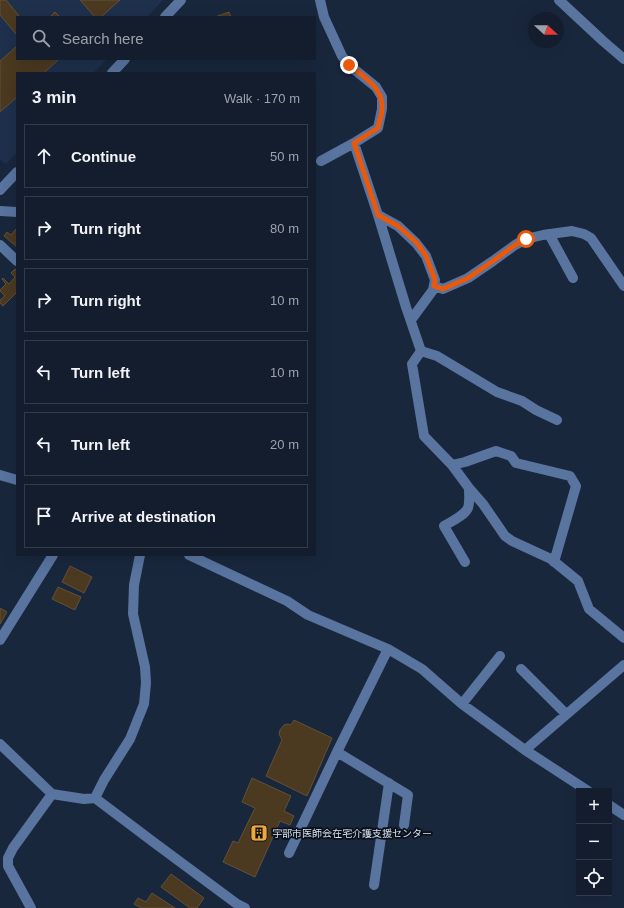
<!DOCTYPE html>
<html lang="en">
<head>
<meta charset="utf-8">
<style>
  :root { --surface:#131d2e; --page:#1c2636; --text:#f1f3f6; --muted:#9da2aa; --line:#323b4a }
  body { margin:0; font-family:Arial,"Noto Sans JP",sans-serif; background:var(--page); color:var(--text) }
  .controls { position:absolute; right:12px; bottom:12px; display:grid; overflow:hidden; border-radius:0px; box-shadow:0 4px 16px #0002 }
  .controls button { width:36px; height:36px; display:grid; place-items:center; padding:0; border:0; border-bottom:1px solid var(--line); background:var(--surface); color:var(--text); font:20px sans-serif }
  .compass { position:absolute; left:528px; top:12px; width:36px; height:36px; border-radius:50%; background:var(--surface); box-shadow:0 4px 16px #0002; rotate:111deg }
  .stop { position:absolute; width:12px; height:12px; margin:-9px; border:3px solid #ea580c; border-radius:50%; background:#fff }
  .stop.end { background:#ea580c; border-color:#fff; box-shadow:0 1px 4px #0008 }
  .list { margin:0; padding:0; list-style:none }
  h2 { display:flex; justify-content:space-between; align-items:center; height:52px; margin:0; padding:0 16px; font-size:17px }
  h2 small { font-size:13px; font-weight:400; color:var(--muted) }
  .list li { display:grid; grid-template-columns:26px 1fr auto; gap:12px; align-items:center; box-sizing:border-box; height:64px; margin:0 8px 8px; padding:0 8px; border:1px solid var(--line); border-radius:0px }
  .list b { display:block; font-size:15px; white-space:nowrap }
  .list em { font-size:13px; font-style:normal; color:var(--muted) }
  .icon { flex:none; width:22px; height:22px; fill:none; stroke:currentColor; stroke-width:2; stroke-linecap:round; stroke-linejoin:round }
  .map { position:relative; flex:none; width:624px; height:908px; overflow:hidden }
  .search { position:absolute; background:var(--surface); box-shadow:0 4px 16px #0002; left:16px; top:16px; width:300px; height:44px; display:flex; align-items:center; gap:10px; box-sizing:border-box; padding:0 14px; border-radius:0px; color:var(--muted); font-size:15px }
  .panel { position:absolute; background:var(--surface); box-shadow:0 4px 16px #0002; left:16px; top:72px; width:300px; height:484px; border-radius:0px }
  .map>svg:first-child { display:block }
</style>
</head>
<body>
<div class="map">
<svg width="624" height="908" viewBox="0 0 624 908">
  <rect width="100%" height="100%" fill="#19273d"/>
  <path fill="#1e304c" d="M 0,0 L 163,0 L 147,17 L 17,17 L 17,59 L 107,59 L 93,73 L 17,73 L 17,152 L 6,164 L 0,159 Z"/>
  <path fill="#4b3920" stroke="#635037" d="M 0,0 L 6,0 L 20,17 L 17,17 L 17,35 L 0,15 Z
    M 80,0 L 120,0 L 101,17 L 95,17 Z
    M 55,12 L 60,17 L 50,17 Z
    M 229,12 L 231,17 L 215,17 Z
    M 17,46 L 17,59 L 59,59 L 44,73 L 17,73 L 17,97 L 0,112 L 0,61 Z
    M 17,228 L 17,247 L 4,236 L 7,232 L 11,235 Z
    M 15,269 L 17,271 L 17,292 L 3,306 L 0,303 L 0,300 L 5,296 L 0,291 L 0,290 L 6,284 L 2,279 L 3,278 L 9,284 L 15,277 L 11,273 Z
    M 70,566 L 92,577 L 84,593 L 62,582 Z
    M 58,587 L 81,597 L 75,610 L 52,599 Z
    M 0,608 L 7,612 L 0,624 Z
    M 294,720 L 332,738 L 307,796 L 266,776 L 282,740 L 279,734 L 280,730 L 284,725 L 288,724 L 291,725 Z
    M 252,778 L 291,796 L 284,811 L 294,816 L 290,825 L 280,821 L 255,877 L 223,862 L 233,841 L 238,843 L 255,808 L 242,802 Z
    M 171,874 L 204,898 L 197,908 L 190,908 L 161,887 Z
    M 152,893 L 175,908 L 141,908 L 134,904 L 138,898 L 146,902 Z"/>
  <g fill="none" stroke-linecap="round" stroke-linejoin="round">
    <path stroke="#58749f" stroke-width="10" d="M 320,0 L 324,17 L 342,56 L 349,65 L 376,87 L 382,97 L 382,109 L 378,128 L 354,143 L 378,215 L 406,307 L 421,351 L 412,364 L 424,436 L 452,465 L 469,488 L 483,504 L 505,536 L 512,541 L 551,559 L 578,581 L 589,609 L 624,638
      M 559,0 L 603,41 L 624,59
      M 165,17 L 181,0
      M 112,73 L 125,59
      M 321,161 L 354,143
      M 0,190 L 17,172
      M 0,211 L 17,212
      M 378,215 L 398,226 L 416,243 L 426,256 L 435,280 L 433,290 L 411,320
      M 549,234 L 573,278
      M 0,245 L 17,261
      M 434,286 L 443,289 L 468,278 L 493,261 L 515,245 L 526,239 L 543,235 L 572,231 L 584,234 L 591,238 L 624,286
      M 421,351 L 437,356 L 497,392 L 522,401 L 536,410 L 557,420
      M 452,465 L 465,462 L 496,451 L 511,456 L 516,463 L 570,476 L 576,486 L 554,562
      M 0,475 L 17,480
      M 189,555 L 287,601 L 308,615 L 388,649 L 422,669 L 462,704 L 525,750 L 588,791
      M 465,562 L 444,526 C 452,521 464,516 468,508 C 470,502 469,494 469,488
      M 0,640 L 53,555
      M 521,669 L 566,714
      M 462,704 L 500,656
      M 0,744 L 52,794 L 84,799 L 95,798 L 156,844 L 237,904 L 245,908
      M 525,750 L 624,665
      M 337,752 L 408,795 L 404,825
      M 95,798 L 104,780 L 130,739 L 144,704 L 146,683 L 145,667 L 133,614 L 134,585 L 140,555
      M 609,805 L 624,815
      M 289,853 L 337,752 L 388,649
      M 374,885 L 389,783
      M 31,908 L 8,866 L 8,858 L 13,848 L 52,794"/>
  </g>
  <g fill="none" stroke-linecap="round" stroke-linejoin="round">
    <path stroke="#ea580c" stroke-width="5" d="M 349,65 C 363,76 384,88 382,109 C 382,115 379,122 378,128 L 354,143 L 378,215 L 398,226 L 416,242 L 426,256 L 435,280 L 434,286 L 443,289 L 468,278 L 493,261 L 515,245 L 526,239"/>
  </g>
  <defs>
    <g id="building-square" transform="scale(0.9)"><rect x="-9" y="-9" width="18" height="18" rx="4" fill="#eea73c" stroke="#0a101a"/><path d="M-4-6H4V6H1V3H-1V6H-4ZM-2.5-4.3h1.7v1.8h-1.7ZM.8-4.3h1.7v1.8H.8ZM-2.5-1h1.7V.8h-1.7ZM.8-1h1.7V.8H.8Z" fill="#111"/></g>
  </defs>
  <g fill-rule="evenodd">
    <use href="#building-square" x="259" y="833"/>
  </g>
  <g text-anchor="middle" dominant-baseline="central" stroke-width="3.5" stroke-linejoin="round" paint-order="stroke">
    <g font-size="10" fill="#d7e1f0" stroke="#0a101a" text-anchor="start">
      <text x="272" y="833">宇部市医師会在宅介護支援センター</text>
    </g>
  </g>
</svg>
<div class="controls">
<button>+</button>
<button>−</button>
<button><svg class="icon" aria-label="locate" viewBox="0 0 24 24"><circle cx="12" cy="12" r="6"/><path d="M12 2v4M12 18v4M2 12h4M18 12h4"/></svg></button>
</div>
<svg class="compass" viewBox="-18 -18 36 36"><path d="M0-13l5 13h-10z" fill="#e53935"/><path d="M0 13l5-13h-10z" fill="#9da2aa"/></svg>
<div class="stop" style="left:526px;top:239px"></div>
<div class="stop end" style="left:349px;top:65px"></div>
<div class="search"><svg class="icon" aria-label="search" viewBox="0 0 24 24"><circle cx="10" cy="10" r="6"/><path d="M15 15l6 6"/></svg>Search here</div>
<section class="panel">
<h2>3 min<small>Walk · 170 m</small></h2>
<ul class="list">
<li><svg class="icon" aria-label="ahead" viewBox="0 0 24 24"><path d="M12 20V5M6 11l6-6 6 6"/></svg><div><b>Continue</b></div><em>50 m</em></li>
<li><svg class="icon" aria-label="right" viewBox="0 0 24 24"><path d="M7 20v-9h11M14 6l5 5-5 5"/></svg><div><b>Turn right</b></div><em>80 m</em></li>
<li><svg class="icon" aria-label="right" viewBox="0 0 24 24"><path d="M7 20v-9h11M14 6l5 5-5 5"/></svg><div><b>Turn right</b></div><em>10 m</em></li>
<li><svg class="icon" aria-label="left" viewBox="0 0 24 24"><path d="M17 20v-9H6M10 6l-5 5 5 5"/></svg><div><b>Turn left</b></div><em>10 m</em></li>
<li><svg class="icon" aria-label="left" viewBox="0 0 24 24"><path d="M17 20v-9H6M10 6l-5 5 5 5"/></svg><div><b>Turn left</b></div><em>20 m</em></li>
<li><svg class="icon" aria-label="arrive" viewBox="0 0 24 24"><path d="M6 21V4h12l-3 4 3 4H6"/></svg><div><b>Arrive at destination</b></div></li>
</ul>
</section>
</div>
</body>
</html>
